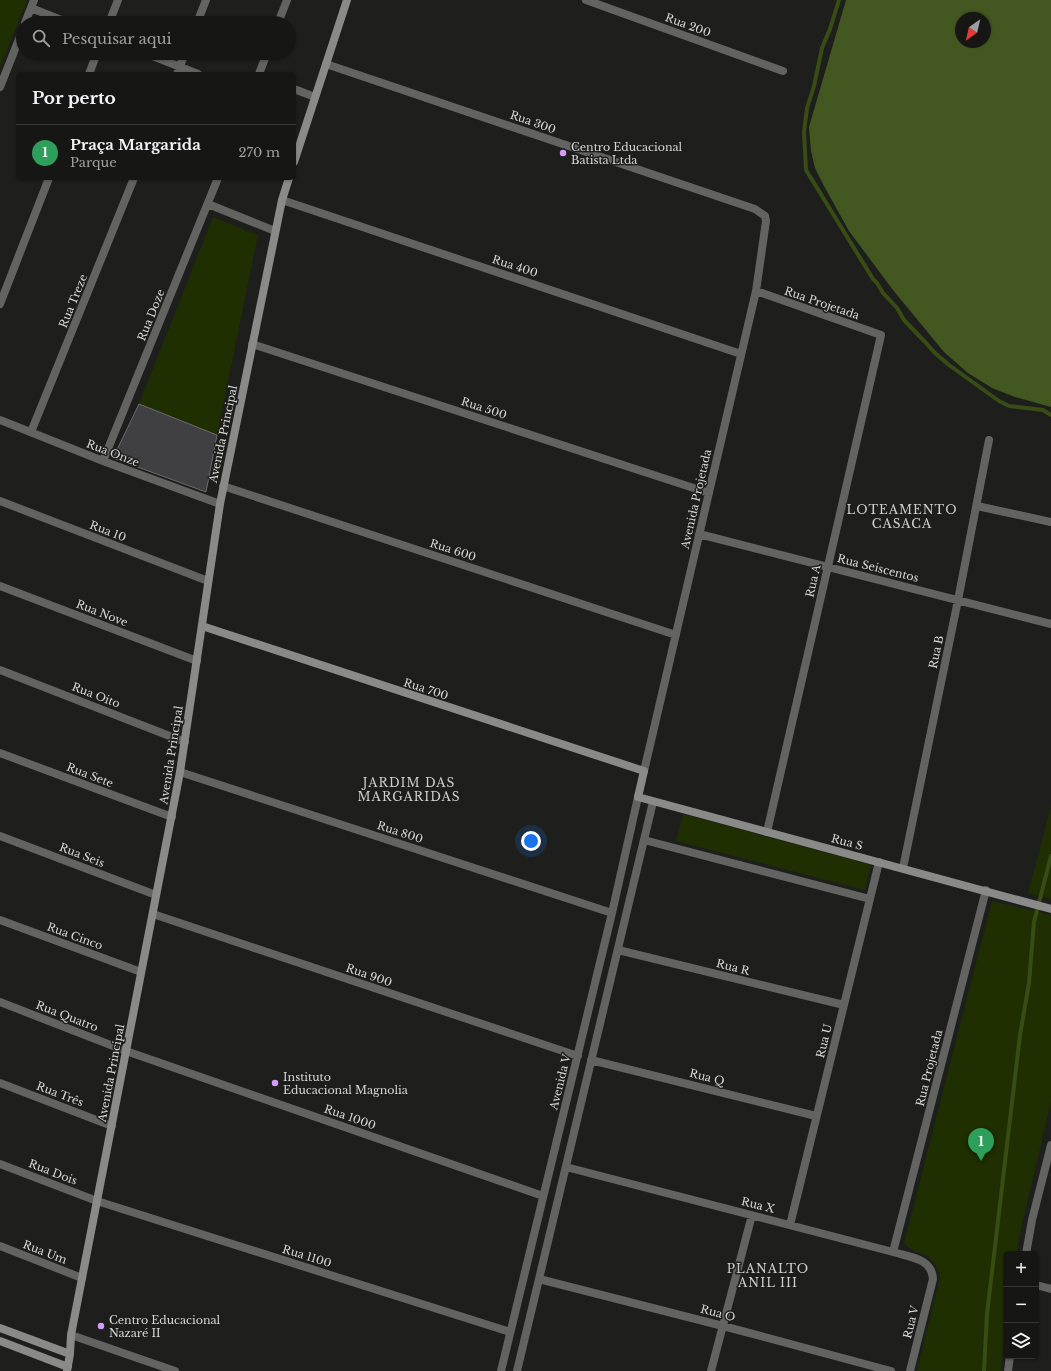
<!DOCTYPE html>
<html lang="pt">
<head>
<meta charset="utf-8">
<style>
  :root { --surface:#161715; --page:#1f201e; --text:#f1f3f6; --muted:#9e9fa0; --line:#353634; --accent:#2563eb }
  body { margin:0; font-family:"Libre Baskerville",serif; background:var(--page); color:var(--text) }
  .controls { position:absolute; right:12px; bottom:12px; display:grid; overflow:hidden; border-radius:6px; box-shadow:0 1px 3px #0004 }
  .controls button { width:36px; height:36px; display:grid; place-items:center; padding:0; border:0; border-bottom:1px solid var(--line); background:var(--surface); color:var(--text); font:20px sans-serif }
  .compass { position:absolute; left:955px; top:12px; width:36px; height:36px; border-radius:50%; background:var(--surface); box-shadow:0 1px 3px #0004; rotate:214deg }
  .you { position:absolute; left:531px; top:841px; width:14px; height:14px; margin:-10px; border:3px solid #fff; border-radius:50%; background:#1a73e8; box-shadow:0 0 0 6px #1a73e833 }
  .badge { display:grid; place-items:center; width:26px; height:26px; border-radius:50%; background:var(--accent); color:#fff; font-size:13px; font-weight:700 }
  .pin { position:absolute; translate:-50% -33px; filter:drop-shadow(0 1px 2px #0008) }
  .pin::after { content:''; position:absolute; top:21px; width:14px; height:12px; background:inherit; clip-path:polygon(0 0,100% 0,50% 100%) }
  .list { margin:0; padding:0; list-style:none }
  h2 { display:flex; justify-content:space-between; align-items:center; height:52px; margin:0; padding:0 16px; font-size:17px }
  h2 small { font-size:13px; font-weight:400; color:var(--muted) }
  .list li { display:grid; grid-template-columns:26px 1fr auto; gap:12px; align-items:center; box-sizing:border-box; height:56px; padding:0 16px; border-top:1px solid var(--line) }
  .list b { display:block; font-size:15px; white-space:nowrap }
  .list p { margin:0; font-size:13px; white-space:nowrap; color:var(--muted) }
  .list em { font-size:13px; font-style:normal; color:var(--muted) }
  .icon { flex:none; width:22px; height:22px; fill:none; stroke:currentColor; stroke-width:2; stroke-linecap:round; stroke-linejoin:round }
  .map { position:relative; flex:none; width:1051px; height:1371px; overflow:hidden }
  .search { position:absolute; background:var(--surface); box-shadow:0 1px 3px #0004; left:16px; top:16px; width:280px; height:44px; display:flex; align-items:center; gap:10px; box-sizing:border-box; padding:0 14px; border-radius:22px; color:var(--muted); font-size:15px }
  .panel { position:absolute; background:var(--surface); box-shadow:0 1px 3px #0004; left:16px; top:72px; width:280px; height:108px; border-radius:6px }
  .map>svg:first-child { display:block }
</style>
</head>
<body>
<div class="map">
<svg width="1051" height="1371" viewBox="0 0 1051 1371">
  <rect width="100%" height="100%" fill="#1e1f1c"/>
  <path fill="#1f2f02" d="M 0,0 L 27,0 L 0,68 Z
    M 213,217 L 258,235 L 217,435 L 139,404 Z
    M 1051,806 L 1051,899 L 1028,893 Z
    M 683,814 L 871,865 L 865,890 L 676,841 Z
    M 992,901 L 1051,915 L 1051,1102 L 1023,1220 L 1016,1254 L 1006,1254 L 1006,1322 L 1001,1371 L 917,1371 L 940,1278 C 933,1246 917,1259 904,1243 Z"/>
  <path fill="#425820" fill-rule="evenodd" d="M 846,0 L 1051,0 L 1051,407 L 1015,397 L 992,388 L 968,373 L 944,352 L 893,290 L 849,231 L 824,186 L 815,168 L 811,151 L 809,127 ZM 961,18 L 985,18 L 985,42 L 961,42 Z"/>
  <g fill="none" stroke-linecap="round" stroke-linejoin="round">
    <path stroke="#384d14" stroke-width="4" d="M 839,0 L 830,29 L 822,48 L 814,86 L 807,108 L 804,132 L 806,170 L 873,279 L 877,283 L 883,293 L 897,308 L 904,320 L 926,343 L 935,353 L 949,365 L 999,401 L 1009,406 L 1043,410 L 1051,415
      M 984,1371 L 987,1314 L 1020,1035 L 1029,983 L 1034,922 L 1051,856"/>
  </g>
  <path fill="#403f41" stroke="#6c6a6d" d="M 139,404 L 217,435 L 206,492 L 113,458 Z"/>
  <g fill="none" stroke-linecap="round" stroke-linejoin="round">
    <path stroke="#636462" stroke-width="8" d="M 586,0 L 783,71
      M 31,8 L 69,23
      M 25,23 L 34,0
      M 109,23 L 118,0
      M 197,23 L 206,0
      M 278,23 L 287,0
      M 145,53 L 198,74
      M 326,64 L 755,209 L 765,216 L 766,221 L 756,291 L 644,771
      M 89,74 L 97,53
      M 177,74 L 185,53
      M 259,74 L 267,53
      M 0,87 L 23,29
      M 294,89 L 315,97
      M 282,200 L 741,354
      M 208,204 L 275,231
      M 756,291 L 881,335 L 767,832
      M 0,304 L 49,178
      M 252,344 L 709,493
      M 0,420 L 103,461 L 220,504
      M 31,432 L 134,178
      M 103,461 L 218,178
      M 223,486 L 676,635
      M 0,501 L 208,581
      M 977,506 L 1051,522
      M 699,534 L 1051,624
      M 0,586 L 197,661
      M 0,670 L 185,742
      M 0,753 L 172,817
      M 180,772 L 612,913
      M 0,836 L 156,895
      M 644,840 L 870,899
      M 903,868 L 958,600 L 989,440
      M 153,914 L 578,1056
      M 0,920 L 141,972
      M 618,950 L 844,1005
      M 0,1002 L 126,1051 L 543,1196
      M 591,1060 L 816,1116
      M 0,1083 L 112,1126
      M 0,1164 L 97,1201 L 510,1332
      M 566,1167 L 893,1252 C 909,1257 932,1258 933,1279 L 910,1371
      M 790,1225 L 879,862
      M 0,1246 L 82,1278
      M 893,1252 L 986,890
      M 1026,1254 L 1032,1220 L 1051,1145
      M 539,1279 L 723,1326 L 891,1371
      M 1036,1285 L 1051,1289
      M 71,1335 L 175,1371
      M 501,1371 L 612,913 L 638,797
      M 517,1371 L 653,802
      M 711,1371 L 752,1215
      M 1008,1371 L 1010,1356"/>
    <path stroke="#8a8b89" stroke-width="8" d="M 294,162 L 347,0
      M 202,626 L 644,771 L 638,797 L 1051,909
      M 0,1328 L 70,1354
      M 0,1341 L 68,1367
      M 67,1371 L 70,1354 L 71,1335 L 180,772 L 220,504 L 282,200 L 289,178"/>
  </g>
  <g fill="#d49cfb" stroke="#1e1f1c" stroke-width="1.5">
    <circle cx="563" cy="153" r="4"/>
    <circle cx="275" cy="1083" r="4"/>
    <circle cx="101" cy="1326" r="4"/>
  </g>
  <g text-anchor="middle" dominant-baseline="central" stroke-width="3" stroke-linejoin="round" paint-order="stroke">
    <g font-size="11" fill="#d7d8d7" stroke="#1e1f1c">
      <text transform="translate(688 25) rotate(20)">Rua 200</text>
      <text transform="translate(533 122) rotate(19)">Rua 300</text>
      <text transform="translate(515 266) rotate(18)">Rua 400</text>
      <text transform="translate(73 301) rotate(-68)">Rua Treze</text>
      <text transform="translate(822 303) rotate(19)">Rua Projetada</text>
      <text transform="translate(151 315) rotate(-68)">Rua Doze</text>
      <text transform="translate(484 408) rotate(18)">Rua 500</text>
      <text transform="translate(223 434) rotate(-78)">Avenida Principal</text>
      <text transform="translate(113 453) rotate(21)">Rua Onze</text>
      <text transform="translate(696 499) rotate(-77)">Avenida Projetada</text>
      <text transform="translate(108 531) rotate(21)">Rua 10</text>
      <text transform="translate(453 550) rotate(18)">Rua 600</text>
      <text transform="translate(878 568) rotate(14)">Rua Seiscentos</text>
      <text transform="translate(813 581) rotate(-77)">Rua A</text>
      <text transform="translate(102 613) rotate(21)">Rua Nove</text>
      <text transform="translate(936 652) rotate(-78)">Rua B</text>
      <text transform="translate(426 689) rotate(18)">Rua 700</text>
      <text transform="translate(96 695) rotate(21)">Rua Oito</text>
      <text transform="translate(171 755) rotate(-81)">Avenida Principal</text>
      <text transform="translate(90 775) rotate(21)">Rua Sete</text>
      <text transform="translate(400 832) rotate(18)">Rua 800</text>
      <text transform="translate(847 842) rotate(15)">Rua S</text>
      <text transform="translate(82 855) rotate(21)">Rua Seis</text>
      <text transform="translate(75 936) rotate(20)">Rua Cinco</text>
      <text transform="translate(733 967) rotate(14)">Rua R</text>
      <text transform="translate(369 975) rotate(19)">Rua 900</text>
      <text transform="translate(67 1016) rotate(21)">Rua Quatro</text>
      <text transform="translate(824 1041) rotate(-76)">Rua U</text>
      <text transform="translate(929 1068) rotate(-76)">Rua Projetada</text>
      <text transform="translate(111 1073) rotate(-79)">Avenida Principal</text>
      <text transform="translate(707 1077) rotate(14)">Rua Q</text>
      <text transform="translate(560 1082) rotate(-76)">Avenida V</text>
      <text transform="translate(60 1094) rotate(21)">Rua Três</text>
      <text transform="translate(350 1117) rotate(19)">Rua 1000</text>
      <text transform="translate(53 1172) rotate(21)">Rua Dois</text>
      <text transform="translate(758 1205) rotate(14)">Rua X</text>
      <text transform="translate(45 1252) rotate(21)">Rua Um</text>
      <text transform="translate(307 1256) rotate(17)">Rua 1100</text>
      <text transform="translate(718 1313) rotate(15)">Rua O</text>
      <text transform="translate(911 1322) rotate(-76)">Rua V</text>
    </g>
    <g font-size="11" fill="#d7d8d7" stroke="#1e1f1c" text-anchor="start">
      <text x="571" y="147">Centro Educacional<tspan x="571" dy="13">Batista Ltda</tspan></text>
      <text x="283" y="1077">Instituto<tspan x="283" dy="13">Educacional Magnolia</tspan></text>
      <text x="109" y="1320">Centro Educacional<tspan x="109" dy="13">Nazaré II</tspan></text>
    </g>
    <g font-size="12" letter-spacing="1" fill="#cccecb" stroke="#1e1f1c">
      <text x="902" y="509">LOTEAMENTO<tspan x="902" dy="14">CASACA</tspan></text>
      <text x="409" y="782">JARDIM DAS<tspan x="409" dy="14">MARGARIDAS</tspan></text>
      <text x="768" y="1268">PLANALTO<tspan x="768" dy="14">ANIL III</tspan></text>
    </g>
  </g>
</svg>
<div class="controls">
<button>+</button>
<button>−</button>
<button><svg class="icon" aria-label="layers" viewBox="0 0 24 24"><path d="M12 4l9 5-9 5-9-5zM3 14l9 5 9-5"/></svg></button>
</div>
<svg class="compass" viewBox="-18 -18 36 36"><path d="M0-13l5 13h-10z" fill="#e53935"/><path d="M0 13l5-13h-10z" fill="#9e9fa0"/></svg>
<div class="you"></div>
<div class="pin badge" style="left:981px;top:1161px;background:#2e9e5b">1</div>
<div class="search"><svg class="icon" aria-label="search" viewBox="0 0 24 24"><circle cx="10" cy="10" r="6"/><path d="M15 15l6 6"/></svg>Pesquisar aqui</div>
<section class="panel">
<h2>Por perto<small></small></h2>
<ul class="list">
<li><span class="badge" style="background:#2e9e5b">1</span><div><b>Praça Margarida</b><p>Parque</p></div><em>270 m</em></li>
</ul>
</section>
</div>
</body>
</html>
